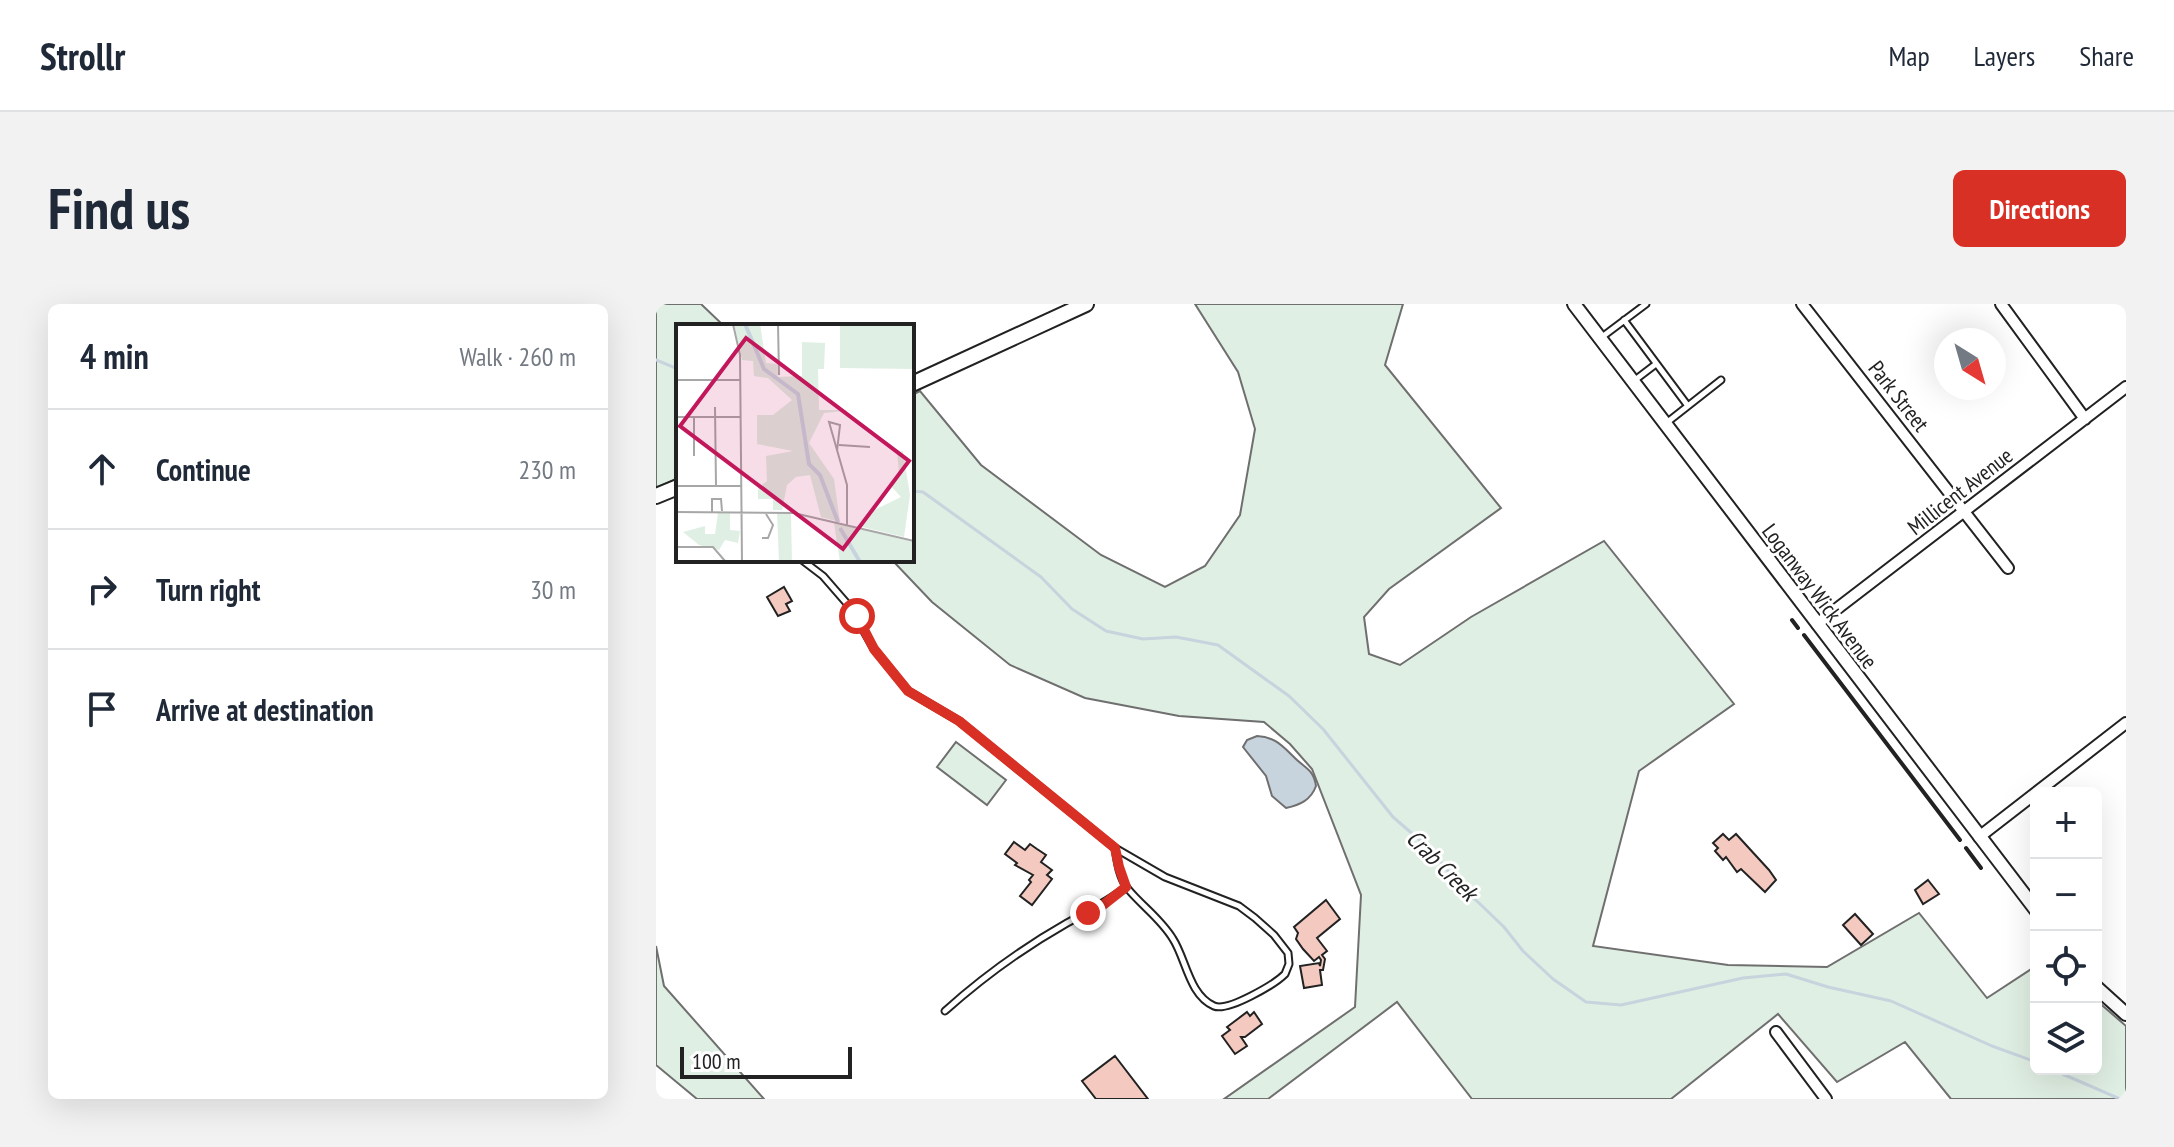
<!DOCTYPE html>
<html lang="en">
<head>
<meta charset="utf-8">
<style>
  :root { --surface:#fff; --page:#f2f2f3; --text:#1f2937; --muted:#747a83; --line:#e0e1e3; --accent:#d93025 }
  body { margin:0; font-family:"PT Sans Narrow",sans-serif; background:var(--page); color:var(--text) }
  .controls { position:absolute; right:24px; bottom:24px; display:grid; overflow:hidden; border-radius:12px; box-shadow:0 8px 32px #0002 }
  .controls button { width:72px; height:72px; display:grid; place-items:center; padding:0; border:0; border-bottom:2px solid var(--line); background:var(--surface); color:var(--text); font:40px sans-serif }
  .compass { position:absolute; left:1278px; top:24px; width:72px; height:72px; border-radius:50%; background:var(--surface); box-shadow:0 8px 32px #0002; rotate:143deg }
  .scale { position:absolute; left:24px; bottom:20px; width:172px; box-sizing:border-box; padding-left:8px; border:4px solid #222; border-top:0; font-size:22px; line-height:28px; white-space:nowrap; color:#222; -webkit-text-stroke:6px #fff; paint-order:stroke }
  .stop { position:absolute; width:24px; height:24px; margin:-18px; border:6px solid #d93025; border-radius:50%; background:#fff }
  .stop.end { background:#d93025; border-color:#fff; box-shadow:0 2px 8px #0008 }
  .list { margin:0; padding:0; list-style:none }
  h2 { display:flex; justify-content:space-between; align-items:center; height:104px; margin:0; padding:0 32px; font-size:34px }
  h2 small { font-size:26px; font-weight:400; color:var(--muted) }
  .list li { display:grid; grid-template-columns:52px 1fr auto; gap:24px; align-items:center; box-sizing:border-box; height:120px; padding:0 32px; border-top:2px solid var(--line) }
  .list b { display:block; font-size:30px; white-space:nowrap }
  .list em { font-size:26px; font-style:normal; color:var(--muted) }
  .icon { flex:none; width:44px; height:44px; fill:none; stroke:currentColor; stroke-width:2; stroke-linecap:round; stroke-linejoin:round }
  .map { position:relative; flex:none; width:1470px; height:795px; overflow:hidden; border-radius:12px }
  header { display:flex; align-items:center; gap:48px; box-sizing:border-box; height:112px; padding:0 40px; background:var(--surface); border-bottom:2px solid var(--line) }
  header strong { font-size:38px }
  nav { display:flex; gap:44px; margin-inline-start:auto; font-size:28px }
  .intro { display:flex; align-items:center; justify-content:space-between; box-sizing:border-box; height:192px; padding:0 48px }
  h1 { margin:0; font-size:56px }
  .button { padding:20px 36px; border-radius:12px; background:var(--accent); color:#fff; font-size:28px; font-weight:700 }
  main { display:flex; gap:48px; padding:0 48px }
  aside { flex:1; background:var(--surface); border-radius:12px; box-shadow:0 8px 32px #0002 }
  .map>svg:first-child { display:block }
</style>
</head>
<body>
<header>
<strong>Strollr</strong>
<nav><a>Map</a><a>Layers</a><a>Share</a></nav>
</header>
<div class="intro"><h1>Find us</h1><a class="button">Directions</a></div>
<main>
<aside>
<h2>4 min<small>Walk · 260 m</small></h2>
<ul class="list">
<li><svg class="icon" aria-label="ahead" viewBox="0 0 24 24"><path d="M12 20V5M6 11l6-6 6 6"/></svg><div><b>Continue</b></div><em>230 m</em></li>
<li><svg class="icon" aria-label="right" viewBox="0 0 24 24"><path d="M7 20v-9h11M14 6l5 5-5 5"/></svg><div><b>Turn right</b></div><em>30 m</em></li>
<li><svg class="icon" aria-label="arrive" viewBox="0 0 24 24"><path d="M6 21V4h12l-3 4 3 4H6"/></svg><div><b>Arrive at destination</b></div></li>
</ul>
</aside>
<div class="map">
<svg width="1470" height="795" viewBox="0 0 1470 795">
  <rect width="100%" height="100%" fill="#fff"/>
  <path fill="#e0efe3" stroke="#6f6f6f" stroke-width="2" d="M 0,0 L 45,0 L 68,22 L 22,22 L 22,174 L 0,184 Z
    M 539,0 L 747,0 L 729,61 L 845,204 L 733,285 L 708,313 L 713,350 L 744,361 L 815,313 L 948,237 L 1078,400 L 983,467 L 937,642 L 1072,661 L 1171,663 L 1263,609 L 1331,694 L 1380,662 L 1380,765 L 1440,765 L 1440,696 L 1470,722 L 1470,795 L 1295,795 L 1249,738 L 1181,778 L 1122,710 L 1015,795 L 816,795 L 741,698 L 612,795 L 568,795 L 699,703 L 705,591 L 656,465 L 634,440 L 608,418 L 523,412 L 429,394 L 354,361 L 276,298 L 236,256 L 256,256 L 256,91 L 264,87 L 325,161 L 445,251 L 509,283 L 549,262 L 584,211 L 599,125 L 582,68 Z
    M 300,438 L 350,476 L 331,501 L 281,463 Z
    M 0,642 L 8,682 L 108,795 L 41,795 L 0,761 Z"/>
  <path fill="#c7d3dd" stroke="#6f6f6f" stroke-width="2" d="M 601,432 C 621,433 628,444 641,456 C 651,465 658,467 660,482 C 655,496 644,501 630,504 L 616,492 L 610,472 L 587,443 L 591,436 Z"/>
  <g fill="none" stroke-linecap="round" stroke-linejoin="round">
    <path stroke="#c7d3dd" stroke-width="3" d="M 0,56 L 22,65
      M 256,187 L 267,188 L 385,273 L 416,305 L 450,327 L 487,335 L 520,333 L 562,341 L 633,392 L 667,425 L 737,513 L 774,545 L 800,577 L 848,623 L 867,647 L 897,675 L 930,698 L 965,701 L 1087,674 L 1130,670 L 1172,683 L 1235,697 L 1336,742 L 1380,758
      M 1395,765 L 1464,795"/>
  </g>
  <path fill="#f3c9c0" stroke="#222" stroke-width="2" d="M 128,283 L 136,297 L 130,300 L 134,307 L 122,312 L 111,293 Z
    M 1067,530 L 1073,536 L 1080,530 L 1113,566 L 1120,576 L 1109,588 L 1085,565 L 1081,568 L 1070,553 L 1067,556 L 1059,547 L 1062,544 L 1057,539 Z
    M 358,538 L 369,546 L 374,540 L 381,545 L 390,551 L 385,558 L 396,566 L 391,571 L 396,575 L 376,601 L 364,592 L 375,578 L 373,576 L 377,571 L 359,561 L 361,559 L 349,550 Z
    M 1272,576 L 1283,590 L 1267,600 L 1259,586 Z
    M 670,596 L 684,615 L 661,634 L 671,647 L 666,651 L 669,655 L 667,666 L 664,666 L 666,681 L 648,684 L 644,662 L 663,659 L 664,662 L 665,656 L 663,653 L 658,657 L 647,645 L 640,635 L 642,629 L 638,623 Z
    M 1199,610 L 1217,630 L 1205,641 L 1187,621 Z
    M 591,708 L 594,712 L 598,708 L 606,720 L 589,733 L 585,733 L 591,742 L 579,750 L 566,732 L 574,726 L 571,723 Z
    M 459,752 L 492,795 L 440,795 L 426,777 Z"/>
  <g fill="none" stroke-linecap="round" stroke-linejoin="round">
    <g stroke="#222" stroke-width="9">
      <path id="service" d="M 968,16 L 1032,102
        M 946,33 L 990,0
        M 979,76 L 1000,60
        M 1009,120 L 1065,76
        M 146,256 L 167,272 L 194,303 L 218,345 L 252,387 L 303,417 L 459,544 L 509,573 L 583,602 L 599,614 L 618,631 L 632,649 L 633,660 L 629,670 C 619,680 572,708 558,702 C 533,691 530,655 517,635 C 505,615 486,602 472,585 C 463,574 461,557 459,544
        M 289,707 C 327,673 367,644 411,619 C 432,607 451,598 470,583"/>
    </g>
    <g stroke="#222" stroke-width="14">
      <path id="minor" d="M 1146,0 L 1352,264
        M 1345,0 L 1429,115
        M 1161,320 L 1470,83
        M 1323,533 L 1470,419
        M 1120,728 L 1170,795"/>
    </g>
    <g stroke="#222" stroke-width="16">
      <path id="tertiary" d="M 918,0 L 1380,606
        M 1440,683 L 1470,710"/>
    </g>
    <g stroke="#222" stroke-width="18">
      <path id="secondary" d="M 256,80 L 430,0
        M 0,192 L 22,183"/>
    </g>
    <use href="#service" stroke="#fff" stroke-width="5"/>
    <use href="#minor" stroke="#fff" stroke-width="10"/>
    <use href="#tertiary" stroke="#fff" stroke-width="12"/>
    <use href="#secondary" stroke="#fff" stroke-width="14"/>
    <path stroke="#222" stroke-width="4" d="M 1136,316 L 1142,324
      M 1148,331 L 1304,536
      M 1310,544 L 1325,564"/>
  </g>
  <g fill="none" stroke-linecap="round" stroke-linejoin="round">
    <path stroke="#d93025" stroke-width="10" d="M 201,312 L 218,345 L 252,387 L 303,417 L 459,544 L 463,563 L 470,583 L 447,601 L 432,609"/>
  </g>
  <g text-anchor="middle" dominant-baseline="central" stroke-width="6" stroke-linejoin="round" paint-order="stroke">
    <g font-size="22" fill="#222" stroke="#fff">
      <text transform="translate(1243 92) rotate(52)">Park Street</text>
      <text transform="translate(1304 187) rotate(-38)">Millicent Avenue</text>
      <text transform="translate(1164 292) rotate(53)">Loganway Wick Avenue</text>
    </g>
    <g font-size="24" font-style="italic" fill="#222" stroke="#fff">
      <text transform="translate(786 561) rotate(45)">Crab Creek</text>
    </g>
  </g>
  <g transform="translate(20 20)">
    <rect width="238" height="238" fill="#fff"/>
    <path d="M 84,0 L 90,39 L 101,40 L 102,53 L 126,52 L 126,18 L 149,19 L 148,45 L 142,45 L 143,86 L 177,86 L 148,89 L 133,119 L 158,155 L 164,198 L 145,193 L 134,151 L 120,153 L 111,161 L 106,186 L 97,186 L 97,175 L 82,175 L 82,164 L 91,157 L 90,132 L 117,127 L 81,120 L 81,91 L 97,91 L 116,76 L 92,54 L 78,52 L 77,37 L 66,36 L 58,0 ZM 164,0 L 238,0 L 238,45 L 164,44 ZM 227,127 L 234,171 L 228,213 L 186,203 L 194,188 L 225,173 L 213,160 L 223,149 L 221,128 ZM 101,188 L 115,190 L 116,238 L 103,238 ZM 42,189 L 54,189 L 54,206 L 64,207 L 62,219 L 49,216 L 43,226 L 23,221 L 7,208 L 29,202 L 29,210 L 39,210 ZM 158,199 L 238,218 L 238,238 L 164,238 Z" fill="#e0efe3"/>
    <path fill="none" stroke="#c7d3dd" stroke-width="4" d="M 69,0 L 88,45 L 122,70 L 133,140 L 144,151 L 162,198M 164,204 L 184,238"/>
    <path fill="none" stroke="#a7a7a7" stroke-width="2" d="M 57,0 L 64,31 L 66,238M 102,0 L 103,51M 0,56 L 65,56M 39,83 L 40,162M 0,93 L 65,93M 163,121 L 194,123M 161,127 L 164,101 L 153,98 L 171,161 L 171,201M 18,132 L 18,93M 0,162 L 65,162M 0,188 L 118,189 L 238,217M 36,188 L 36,175 L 45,175 L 46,187M 86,214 L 92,214 L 97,201 L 90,190M 0,223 L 37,223 L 49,237"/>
    <path fill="#c2185b" fill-opacity="0.15" stroke="#c2185b" stroke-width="4" d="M 70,14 L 233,137 L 167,225 L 4,102 Z"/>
    <rect width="238" height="238" fill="none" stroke="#222" stroke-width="4"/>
  </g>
</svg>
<div class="controls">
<button>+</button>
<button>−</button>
<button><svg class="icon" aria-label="locate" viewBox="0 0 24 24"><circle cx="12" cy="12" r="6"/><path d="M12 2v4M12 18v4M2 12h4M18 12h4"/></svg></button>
<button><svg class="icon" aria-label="layers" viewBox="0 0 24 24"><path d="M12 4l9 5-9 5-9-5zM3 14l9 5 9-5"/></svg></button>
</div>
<svg class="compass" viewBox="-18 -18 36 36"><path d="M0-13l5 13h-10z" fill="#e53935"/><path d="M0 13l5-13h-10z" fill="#747a83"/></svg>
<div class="scale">100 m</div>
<div class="stop" style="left:201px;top:312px"></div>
<div class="stop end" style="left:432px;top:609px"></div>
</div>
</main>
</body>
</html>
